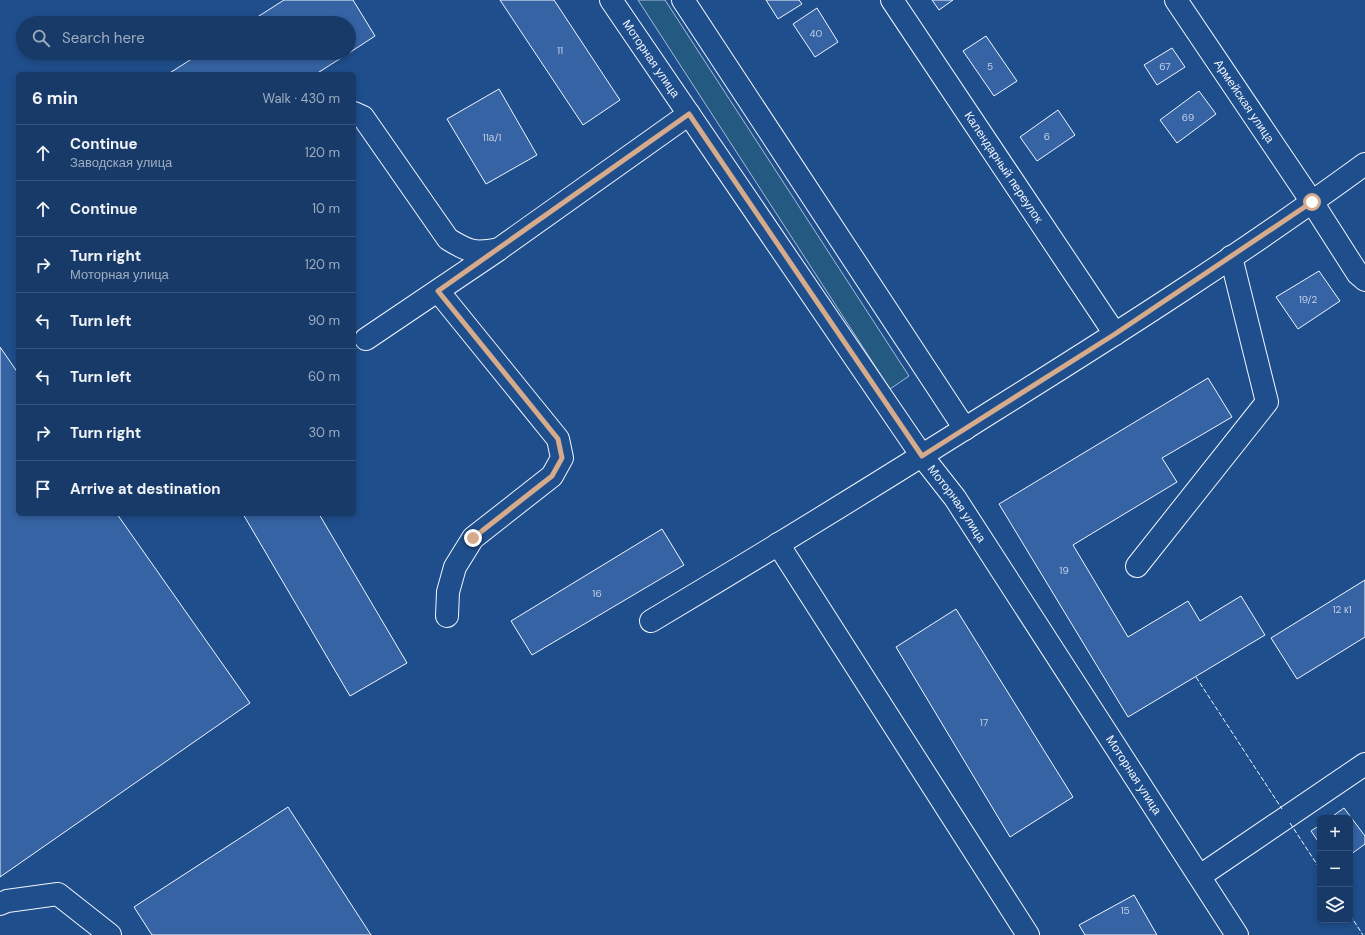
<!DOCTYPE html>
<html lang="en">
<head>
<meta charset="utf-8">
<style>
  :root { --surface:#173a69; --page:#20416f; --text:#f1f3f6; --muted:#9eadc0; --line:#36547d }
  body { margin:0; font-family:"DM Sans",sans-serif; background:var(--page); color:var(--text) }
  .controls { position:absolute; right:12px; bottom:12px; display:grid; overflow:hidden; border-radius:6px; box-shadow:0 2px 6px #0003 }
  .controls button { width:36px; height:36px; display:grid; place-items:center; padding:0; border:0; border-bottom:1px solid var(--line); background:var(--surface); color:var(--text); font:20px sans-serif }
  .stop { position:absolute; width:12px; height:12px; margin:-9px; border:3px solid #d6ab8b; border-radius:50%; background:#fff }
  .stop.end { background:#d6ab8b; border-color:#fff; box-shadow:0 1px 4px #0008 }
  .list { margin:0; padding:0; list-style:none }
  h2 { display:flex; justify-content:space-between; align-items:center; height:52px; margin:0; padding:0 16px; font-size:17px }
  h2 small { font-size:13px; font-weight:400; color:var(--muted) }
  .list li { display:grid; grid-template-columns:26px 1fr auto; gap:12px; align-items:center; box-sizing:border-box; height:56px; padding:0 16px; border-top:1px solid var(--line) }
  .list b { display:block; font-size:15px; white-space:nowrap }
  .list p { margin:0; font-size:13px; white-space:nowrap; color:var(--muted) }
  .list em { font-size:13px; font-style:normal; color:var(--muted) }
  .icon { flex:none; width:22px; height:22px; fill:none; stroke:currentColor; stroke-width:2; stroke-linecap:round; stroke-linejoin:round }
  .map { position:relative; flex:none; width:1365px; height:935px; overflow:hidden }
  .search { position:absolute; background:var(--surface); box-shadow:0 2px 6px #0003; left:16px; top:16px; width:340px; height:44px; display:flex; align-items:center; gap:10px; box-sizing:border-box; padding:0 14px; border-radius:22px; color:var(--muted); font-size:15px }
  .panel { position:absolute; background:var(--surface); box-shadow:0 2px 6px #0003; left:16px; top:72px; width:340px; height:444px; border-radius:6px }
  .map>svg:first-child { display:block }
</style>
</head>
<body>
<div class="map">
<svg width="1365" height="935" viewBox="0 0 1365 935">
  <rect width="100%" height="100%" fill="#1f4e8c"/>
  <path fill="#245a82" stroke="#a8bbd7" d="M 638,0 L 665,0 L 909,376 L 890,389 Z"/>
  <path fill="#3563a3" stroke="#f2f6ff" d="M 284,0 L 353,0 L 375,36 L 349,53 L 349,23 L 248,23 Z
    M 500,0 L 554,0 L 620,100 L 583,125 Z
    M 766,0 L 799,0 L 802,4 L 778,19 Z
    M 932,0 L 953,0 L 939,10 Z
    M 817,8 L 838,42 L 815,57 L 793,24 Z
    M 986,36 L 1017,81 L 994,96 L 963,51 Z
    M 1172,48 L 1185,67 L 1157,85 L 1144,65 Z
    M 201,53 L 349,53 L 316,74 L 168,74 Z
    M 499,89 L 537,155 L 486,184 L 447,119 Z
    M 1199,91 L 1216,114 L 1177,143 L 1160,120 Z
    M 1058,110 L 1075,135 L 1037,161 L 1020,137 Z
    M 1319,271 L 1340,301 L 1298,329 L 1276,297 Z
    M 0,347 L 18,373 L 18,514 L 117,514 L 250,703 L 0,877 Z
    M 1208,378 L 1232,417 L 1162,458 L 1177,482 L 1073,545 L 1128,637 L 1188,601 L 1200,621 L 1241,596 L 1265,635 L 1128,717 L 999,504 Z
    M 243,514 L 319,514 L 407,663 L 350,696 Z
    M 662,529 L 684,565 L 532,655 L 511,621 Z
    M 1365,580 L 1365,637 L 1297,679 L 1271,638 Z
    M 956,609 L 1073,797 L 1010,837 L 896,647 Z
    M 288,807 L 371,935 L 152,935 L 134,907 Z
    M 1344,808 L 1365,836 L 1365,844 L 1350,855 L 1350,818 L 1330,818 Z
    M 1320,825 L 1320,844 L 1311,831 Z
    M 1134,895 L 1157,935 L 1085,935 L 1079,925 Z"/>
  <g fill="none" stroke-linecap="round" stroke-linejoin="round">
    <g stroke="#f2f6ff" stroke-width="24">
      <g id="minor">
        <path id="s1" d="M 611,0 L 922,456 L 955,498 L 1237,935"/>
        <path d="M 683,0 L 965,429"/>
        <path id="s2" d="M 892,0 L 1115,334"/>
        <path id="s3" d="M 1176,0 L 1312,202 L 1358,274 L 1365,280"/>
        <path d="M 354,113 L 363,117 L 448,239 C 469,252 475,254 499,249 L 689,114"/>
        <path d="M 438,291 L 558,439 L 562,458 L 552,476 L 473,538 L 455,567 L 448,592 L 447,616"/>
        <path d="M 366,339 L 498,250"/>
        <path d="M 778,544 L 1028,935"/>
        <path d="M 1137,566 L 1267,402 L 1231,257"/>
        <path d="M 651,621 C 767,552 882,481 996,409 C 1121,331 1246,251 1365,164"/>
        <path d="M 1200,876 L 1365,764"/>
        <path d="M 0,904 L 7,901 L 58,894 L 110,935"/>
      </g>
    </g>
    <use href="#minor" stroke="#1f4e8c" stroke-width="22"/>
    <path stroke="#f2f6ff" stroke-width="1" stroke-dasharray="5 2" stroke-linecap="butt" d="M 1196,677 L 1282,809
      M 1290,823 L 1320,869
      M 1350,915 L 1363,935"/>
  </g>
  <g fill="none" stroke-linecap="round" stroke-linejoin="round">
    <path stroke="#d6ab8b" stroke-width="5" d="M 473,538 L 552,476 L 562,458 L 558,439 L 438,291 L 689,114 L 922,456 L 1115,334 L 1312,202"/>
  </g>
  <g text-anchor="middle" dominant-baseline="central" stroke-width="3" stroke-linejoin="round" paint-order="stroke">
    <g font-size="10" fill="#c3d1e8">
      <text x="816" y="33">40</text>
      <text x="560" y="50">11</text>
      <text x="990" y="66">5</text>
      <text x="1165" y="66">67</text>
      <text x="1188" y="117">69</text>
      <text x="1047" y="136">6</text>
      <text x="492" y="137">11а/1</text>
      <text x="1308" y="299">19/2</text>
      <text x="1064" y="570">19</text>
      <text x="597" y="593">16</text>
      <text x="1342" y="609">12 к1</text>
      <text x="984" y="722">17</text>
      <text x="1125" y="910">15</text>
    </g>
    <g font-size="12" fill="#f2f6ff" stroke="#1f4e8c">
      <text stroke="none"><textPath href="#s1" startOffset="71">Моторная улица</textPath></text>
      <text stroke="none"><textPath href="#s3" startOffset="122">Армейская улица</textPath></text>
      <text stroke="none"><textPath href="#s2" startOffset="201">Календарный переулок</textPath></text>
      <text stroke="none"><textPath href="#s1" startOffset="611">Моторная улица</textPath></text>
      <text stroke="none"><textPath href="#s1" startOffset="935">Моторная улица</textPath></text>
    </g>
  </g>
</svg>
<div class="controls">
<button>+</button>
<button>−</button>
<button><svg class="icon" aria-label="layers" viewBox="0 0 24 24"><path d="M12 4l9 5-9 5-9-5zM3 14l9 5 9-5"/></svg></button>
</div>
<div class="stop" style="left:1312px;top:202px"></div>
<div class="stop end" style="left:473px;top:538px"></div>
<div class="search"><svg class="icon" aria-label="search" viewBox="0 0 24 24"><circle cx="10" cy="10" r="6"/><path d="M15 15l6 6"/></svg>Search here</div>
<section class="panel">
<h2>6 min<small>Walk · 430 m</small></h2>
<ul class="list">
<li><svg class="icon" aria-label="ahead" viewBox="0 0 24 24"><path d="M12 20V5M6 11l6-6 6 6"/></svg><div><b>Continue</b><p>Заводская улица</p></div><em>120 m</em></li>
<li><svg class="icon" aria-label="ahead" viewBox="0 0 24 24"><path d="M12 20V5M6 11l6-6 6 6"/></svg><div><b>Continue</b></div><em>10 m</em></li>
<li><svg class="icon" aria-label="right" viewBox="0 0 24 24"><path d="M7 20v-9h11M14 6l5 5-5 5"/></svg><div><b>Turn right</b><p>Моторная улица</p></div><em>120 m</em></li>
<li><svg class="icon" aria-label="left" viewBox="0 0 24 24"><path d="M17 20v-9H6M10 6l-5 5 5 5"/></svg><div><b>Turn left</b></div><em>90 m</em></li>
<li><svg class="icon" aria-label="left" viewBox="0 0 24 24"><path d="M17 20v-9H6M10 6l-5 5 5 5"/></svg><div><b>Turn left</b></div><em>60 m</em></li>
<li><svg class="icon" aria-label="right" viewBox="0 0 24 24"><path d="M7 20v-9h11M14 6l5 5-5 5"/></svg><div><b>Turn right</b></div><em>30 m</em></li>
<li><svg class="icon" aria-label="arrive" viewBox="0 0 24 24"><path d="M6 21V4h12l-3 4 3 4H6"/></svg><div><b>Arrive at destination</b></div></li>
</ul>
</section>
</div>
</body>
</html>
